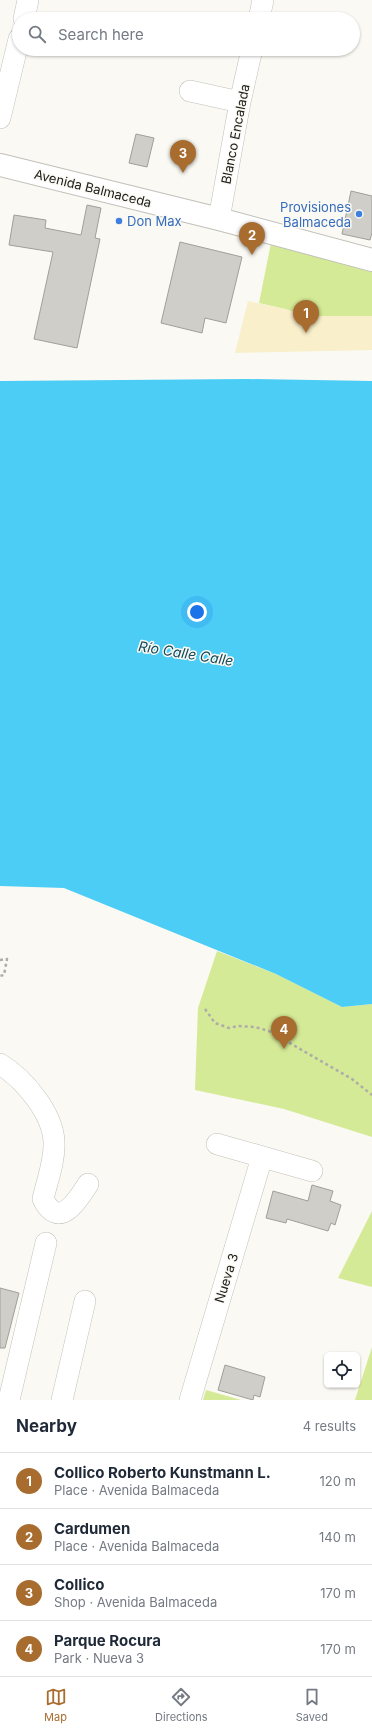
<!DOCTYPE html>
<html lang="en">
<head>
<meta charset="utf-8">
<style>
  :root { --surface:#fff; --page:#f2f2f3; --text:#1f2937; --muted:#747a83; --line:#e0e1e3; --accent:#a86c2f }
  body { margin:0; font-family:Inter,sans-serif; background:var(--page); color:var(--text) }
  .controls { position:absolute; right:12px; bottom:12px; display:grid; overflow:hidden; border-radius:6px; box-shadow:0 1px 3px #0004 }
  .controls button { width:36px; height:36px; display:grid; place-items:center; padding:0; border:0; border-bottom:1px solid var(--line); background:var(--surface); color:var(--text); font:20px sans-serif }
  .you { position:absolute; left:197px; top:612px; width:14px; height:14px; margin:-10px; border:3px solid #fff; border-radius:50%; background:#1a73e8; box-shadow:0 0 0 6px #1a73e833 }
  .badge { display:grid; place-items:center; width:26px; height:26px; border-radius:50%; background:var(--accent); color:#fff; font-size:13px; font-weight:700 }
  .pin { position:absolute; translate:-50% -33px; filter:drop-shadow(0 1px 2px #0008) }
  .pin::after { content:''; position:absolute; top:21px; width:14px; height:12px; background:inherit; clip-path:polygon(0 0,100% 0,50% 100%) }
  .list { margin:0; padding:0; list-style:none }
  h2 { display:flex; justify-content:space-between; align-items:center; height:52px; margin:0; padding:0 16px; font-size:17px }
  h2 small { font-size:13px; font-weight:400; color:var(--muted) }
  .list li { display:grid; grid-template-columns:26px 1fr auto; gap:12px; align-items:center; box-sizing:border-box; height:56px; padding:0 16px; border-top:1px solid var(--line) }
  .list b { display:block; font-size:15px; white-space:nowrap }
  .list p { margin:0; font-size:13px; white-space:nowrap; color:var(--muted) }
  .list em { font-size:13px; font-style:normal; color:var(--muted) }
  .icon { flex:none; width:22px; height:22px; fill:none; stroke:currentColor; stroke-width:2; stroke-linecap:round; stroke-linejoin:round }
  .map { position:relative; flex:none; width:372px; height:1400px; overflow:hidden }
  .search { position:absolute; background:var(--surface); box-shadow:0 1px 3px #0004; left:12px; right:12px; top:12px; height:44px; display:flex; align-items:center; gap:10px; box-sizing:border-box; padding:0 14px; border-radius:22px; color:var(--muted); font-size:15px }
  .sheet { height:276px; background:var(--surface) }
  nav { display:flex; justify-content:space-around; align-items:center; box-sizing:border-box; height:56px; border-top:1px solid var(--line); background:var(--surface); font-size:11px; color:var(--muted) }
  nav a { display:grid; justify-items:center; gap:2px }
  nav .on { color:var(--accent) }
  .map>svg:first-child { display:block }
</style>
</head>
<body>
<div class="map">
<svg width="372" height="1400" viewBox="0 0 372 1400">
  <rect width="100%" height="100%" fill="#faf9f3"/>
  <path fill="#d5ea96" d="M 272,238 L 372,265 L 372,316 L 305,316 L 285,309 L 259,303 Z
    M 217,951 L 276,974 L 342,1007 L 372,1004 L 372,1137 L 284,1109 L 195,1090 L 198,1008 Z
    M 372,1211 L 372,1287 L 338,1278 Z
    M 372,1347 L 372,1400 L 355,1400 Z
    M 206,1390 L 241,1400 L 203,1400 Z"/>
  <path fill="#f9efca" d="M 248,301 L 285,309 L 305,316 L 372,316 L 372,350 L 235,353 Z"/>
  <path fill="#4bcdf6" d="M 247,379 L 372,381 L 372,1004 L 342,1007 L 276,974 L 64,888 L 0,886 L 0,381 Z"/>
  <path fill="#cfcec8" stroke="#a09f9a" d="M 136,134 L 154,138 L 147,167 L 129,163 Z
    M 351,191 L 372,196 L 372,233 L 370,240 L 342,234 Z
    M 87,205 L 101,208 L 95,238 L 100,239 L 77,348 L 34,339 L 53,252 L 9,245 L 14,215 L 46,220 L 45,228 L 81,235 Z
    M 180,242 L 242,257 L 226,323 L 205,318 L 202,333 L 161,323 Z
    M 312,1185 L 333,1191 L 330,1201 L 341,1205 L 335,1225 L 331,1223 L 328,1231 L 287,1219 L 286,1223 L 266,1218 L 273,1191 L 308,1201 Z
    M 0,1288 L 19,1293 L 5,1348 L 0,1348 Z
    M 225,1365 L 265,1377 L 260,1397 L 254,1395 L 253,1400 L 218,1390 Z"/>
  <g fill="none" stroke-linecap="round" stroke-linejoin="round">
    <g stroke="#c1c0ba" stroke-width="22">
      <path id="minor" d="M 24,19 L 28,0
        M 259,19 L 263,0
        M 190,91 L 240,102
        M 0,118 L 19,39
        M 219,219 L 240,102 L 252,49
        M 0,1064 C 24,1079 53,1113 54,1142 C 55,1161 47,1181 43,1199 C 59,1231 78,1200 88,1184
        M 217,1144 L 312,1171
        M 9,1400 L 46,1243
        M 62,1400 L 85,1301
        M 190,1400 L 262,1157"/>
    </g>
    <g stroke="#c1c0ba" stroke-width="24">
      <path id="major" d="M 0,165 L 219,219 L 372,260"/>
    </g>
    <path stroke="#aeada9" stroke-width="2.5" stroke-dasharray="3 3" stroke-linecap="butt" d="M 0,960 L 7,959 L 4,975 L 0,976
      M 205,1009 L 215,1023 L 229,1028 L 238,1026 L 255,1027 L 269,1031 L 352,1079 L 372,1095"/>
    <use href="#minor" stroke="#fff" stroke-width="21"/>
    <use href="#major" stroke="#fff" stroke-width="22"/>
  </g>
  <g fill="#3f7fe0" stroke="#faf9f3" stroke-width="1.5">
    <circle cx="359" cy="214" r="4"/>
    <circle cx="119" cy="221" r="4"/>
  </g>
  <g text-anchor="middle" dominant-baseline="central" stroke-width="3" stroke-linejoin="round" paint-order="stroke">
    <g font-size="13" fill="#20201e" stroke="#faf9f3">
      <text transform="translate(235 134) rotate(-79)">Blanco Encalada</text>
      <text transform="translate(93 188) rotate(14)">Avenida Balmaceda</text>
      <text transform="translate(226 1278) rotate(-73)">Nueva 3</text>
    </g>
    <g font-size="13" fill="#366cbe" stroke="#faf9f3" text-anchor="end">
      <text x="351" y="207">Provisiones<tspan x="351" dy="15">Balmaceda</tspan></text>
      <text x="127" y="221" text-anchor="start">Don Max</text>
    </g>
    <g font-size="14" font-style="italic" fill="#134a5b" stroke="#faf9f3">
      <text transform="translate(186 653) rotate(9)">Río Calle Calle</text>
    </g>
  </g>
</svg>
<div class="controls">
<button><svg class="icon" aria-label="locate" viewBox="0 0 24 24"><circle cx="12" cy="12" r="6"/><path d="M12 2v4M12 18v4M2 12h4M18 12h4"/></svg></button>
</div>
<div class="you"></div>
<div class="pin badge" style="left:306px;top:333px">1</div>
<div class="pin badge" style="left:252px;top:255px">2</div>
<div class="pin badge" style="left:183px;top:173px">3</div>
<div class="pin badge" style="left:284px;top:1049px">4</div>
<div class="search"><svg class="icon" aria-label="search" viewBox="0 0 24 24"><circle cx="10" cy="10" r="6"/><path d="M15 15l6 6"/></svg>Search here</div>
</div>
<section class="sheet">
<h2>Nearby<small>4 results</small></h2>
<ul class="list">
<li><span class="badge">1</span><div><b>Collico Roberto Kunstmann L.</b><p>Place · Avenida Balmaceda</p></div><em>120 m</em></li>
<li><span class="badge">2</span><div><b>Cardumen</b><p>Place · Avenida Balmaceda</p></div><em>140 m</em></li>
<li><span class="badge">3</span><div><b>Collico</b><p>Shop · Avenida Balmaceda</p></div><em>170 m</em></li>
<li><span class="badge">4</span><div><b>Parque Rocura</b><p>Park · Nueva 3</p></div><em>170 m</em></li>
</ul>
</section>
<nav>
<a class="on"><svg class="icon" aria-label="map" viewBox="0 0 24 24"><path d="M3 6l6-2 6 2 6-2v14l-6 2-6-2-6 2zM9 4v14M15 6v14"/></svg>Map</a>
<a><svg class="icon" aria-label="directions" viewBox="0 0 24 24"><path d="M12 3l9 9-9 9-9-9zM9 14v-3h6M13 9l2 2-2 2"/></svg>Directions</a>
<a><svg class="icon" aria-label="saved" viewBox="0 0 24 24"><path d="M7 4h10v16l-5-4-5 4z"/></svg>Saved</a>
</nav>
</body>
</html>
